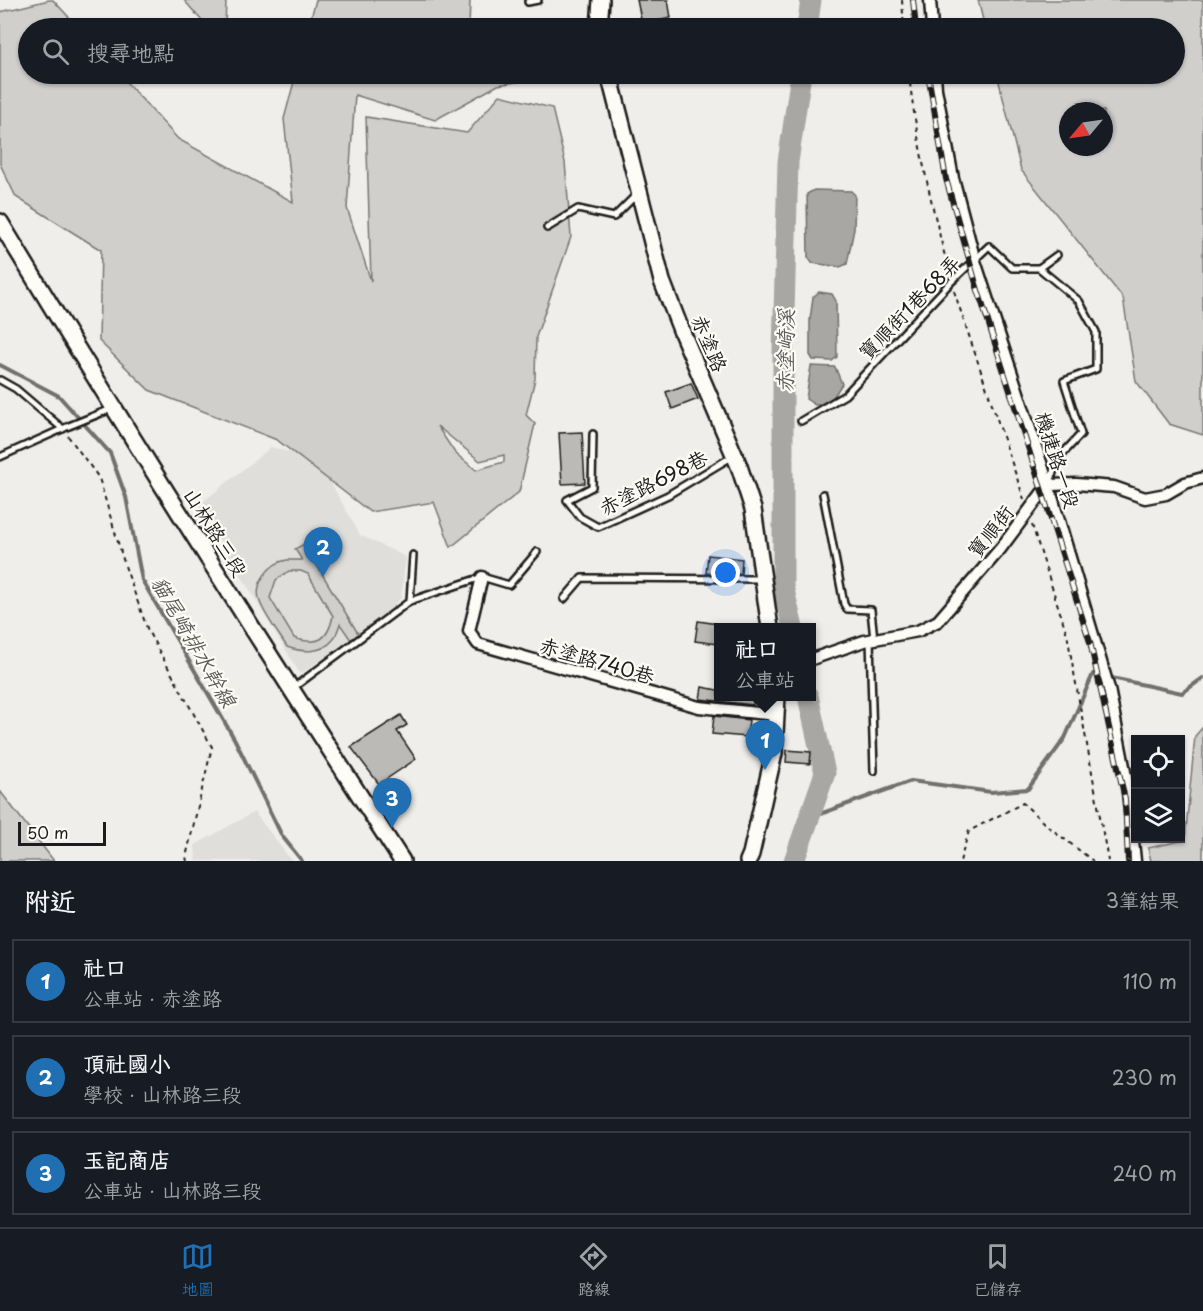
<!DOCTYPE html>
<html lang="zh-TW">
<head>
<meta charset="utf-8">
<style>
  :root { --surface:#171b24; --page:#242831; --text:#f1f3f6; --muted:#9ea1a6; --line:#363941; --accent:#1f6fb2 }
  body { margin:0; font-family:"Playpen Sans","LXGW WenKai TC",sans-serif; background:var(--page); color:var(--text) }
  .controls { position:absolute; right:18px; bottom:18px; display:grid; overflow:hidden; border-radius:0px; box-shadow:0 2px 4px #0004 }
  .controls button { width:54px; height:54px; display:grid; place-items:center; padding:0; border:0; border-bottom:2px solid var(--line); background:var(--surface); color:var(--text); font:30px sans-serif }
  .compass { position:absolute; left:1059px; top:102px; width:54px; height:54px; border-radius:50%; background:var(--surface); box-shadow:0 2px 4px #0004; rotate:241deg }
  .scale { position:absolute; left:18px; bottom:15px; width:88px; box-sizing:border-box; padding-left:6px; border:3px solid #1c1c1c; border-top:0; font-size:16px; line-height:21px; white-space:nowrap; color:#1c1c1c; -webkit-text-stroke:4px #fdfcf7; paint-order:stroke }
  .you { position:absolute; left:726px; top:573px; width:21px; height:21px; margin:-15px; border:4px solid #fff; border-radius:50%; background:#1a73e8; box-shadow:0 0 0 9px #1a73e833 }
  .badge { display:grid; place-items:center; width:39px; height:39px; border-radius:50%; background:var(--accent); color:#fff; font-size:20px; font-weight:700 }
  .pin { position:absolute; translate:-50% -50px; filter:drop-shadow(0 2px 3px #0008) }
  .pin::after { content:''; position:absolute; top:32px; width:21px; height:18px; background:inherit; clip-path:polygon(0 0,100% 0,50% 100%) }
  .popup { position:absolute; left:714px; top:623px; width:102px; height:78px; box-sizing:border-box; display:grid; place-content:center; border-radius:0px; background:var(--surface); filter:drop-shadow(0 2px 4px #0005); font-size:20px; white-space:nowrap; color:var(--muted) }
  .popup b { font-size:22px; color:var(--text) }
  .popup::after { content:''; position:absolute; left:50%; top:100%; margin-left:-12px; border:12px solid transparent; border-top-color:var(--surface) }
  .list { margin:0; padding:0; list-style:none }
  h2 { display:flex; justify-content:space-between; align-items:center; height:78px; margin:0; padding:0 24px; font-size:26px }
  h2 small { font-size:20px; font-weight:400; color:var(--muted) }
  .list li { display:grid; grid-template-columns:39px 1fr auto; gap:18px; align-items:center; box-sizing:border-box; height:84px; margin:0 12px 12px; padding:0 12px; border:2px solid var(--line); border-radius:0px }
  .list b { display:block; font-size:22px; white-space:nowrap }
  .list p { margin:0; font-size:20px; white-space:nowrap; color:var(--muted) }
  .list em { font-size:20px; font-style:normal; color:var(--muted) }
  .icon { flex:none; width:33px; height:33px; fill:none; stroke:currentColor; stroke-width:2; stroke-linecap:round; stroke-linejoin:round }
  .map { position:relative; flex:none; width:1203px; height:861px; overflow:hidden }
  .search { position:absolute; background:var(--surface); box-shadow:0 2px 4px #0004; left:18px; right:18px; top:18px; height:66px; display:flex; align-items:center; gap:15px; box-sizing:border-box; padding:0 21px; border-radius:33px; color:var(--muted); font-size:22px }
  .sheet { height:366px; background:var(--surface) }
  nav { display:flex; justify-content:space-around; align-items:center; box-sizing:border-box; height:84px; border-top:2px solid var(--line); background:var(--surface); font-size:16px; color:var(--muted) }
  nav a { display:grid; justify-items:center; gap:3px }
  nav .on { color:var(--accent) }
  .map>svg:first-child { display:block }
</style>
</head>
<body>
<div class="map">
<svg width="1203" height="861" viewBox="0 0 1203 861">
  <rect width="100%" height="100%" fill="#f0eeea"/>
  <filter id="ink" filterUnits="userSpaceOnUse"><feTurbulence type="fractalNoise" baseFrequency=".0167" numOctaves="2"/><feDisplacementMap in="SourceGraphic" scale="12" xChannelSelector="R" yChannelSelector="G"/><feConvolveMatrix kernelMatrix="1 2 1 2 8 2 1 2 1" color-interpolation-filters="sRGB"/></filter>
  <g filter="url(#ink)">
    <path fill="#e0deda" d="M 271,447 L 318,460 L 360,535 L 406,557 L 401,598 L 372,627 L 300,674 L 199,505 Z
      M 254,812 L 292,861 L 196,861 L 195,845 Z"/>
    <path fill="#d0cfcc" stroke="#767674" stroke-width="1.5" fill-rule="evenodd" d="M 49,0 L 53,0 L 79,28 L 28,28 L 28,74 L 119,74 L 178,139 L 293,202 L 284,119 L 296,74 L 517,74 L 534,79 L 498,85 L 435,120 L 355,95 L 347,208 L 371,281 L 366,117 L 467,133 L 500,95 L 552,108 L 565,162 L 571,237 L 536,337 L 535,379 L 526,415 L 535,424 L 519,492 L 451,547 L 434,502 L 370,512 L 277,440 L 149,390 L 99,341 L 101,250 L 16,197 L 0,164 L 0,12 ZM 437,426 L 480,461 L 504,455 L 504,462 L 476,470 L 455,453 Z
      M 184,0 L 226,0 L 225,28 L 208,28 Z
      M 316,0 L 470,0 L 469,28 L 308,28 Z
      M 978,0 L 1203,0 L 1203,435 L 1169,424 L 1136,381 L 1123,298 L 1021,170 L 997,74 L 1174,74 L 1174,28 L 985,28 ZM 1068,111 L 1104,111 L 1104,147 L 1068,147 Z
      M 304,544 L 359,635 L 351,640 L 340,624 C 338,629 336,637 332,641 C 321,654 301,652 287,647 C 279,634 265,616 260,602 C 253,584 269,563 287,560 C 292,560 297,560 302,560 L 295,549 ZM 289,571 L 301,571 L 308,574 L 333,616 C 328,640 318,646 294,638 L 270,598 L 276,580 Z
      M 1203,727 L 1203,861 L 1151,861 L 1148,848 L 1185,840 L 1195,736 Z
      M 0,791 L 54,861 L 0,861 Z"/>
    <path fill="#a8a7a3" stroke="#706f6d" stroke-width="1.5" d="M 814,190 L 851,191 L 855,195 L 854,229 L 847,264 L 840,267 L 812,263 L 808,257 L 807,194 Z
      M 819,292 L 832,294 L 836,301 L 837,357 L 832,361 L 813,360 L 810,355 L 810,320 L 813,297 Z
      M 811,366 L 835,367 L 842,384 L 830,402 L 815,405 L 806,399 Z"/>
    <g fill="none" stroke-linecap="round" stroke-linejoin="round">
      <path stroke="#706f6d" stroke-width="4" d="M 0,365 L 59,396 L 110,453 L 126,497 L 142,580 L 235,740 L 282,836 L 302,861
        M 809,818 L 911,781 L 991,792 L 1028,789 L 1065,738 L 1093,674 L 1182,693 L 1203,678"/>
      <path stroke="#a8a7a3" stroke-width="21" d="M 807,28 L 811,0
        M 793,628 L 783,586 L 783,352 L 788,162 L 801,74
        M 794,861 L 825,773 L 808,696"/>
    </g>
    <path fill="#bbbab6" stroke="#1c1c1c" stroke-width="1.5" d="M 637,0 L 668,0 L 671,18 L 642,24 Z
      M 691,383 L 698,399 L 672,409 L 666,392 Z
      M 582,432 L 585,483 L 562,484 L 559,433 Z
      M 708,555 L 742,559 L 741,574 L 706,573 Z
      M 698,621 L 718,624 L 718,644 L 695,641 Z
      M 702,687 L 718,690 L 718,696 L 754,696 L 753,705 L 700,699 Z
      M 401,715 L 407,725 L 397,731 L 416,759 L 379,784 L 351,747 Z
      M 714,716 L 749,720 L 747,737 L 712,734 Z
      M 787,750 L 811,752 L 810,764 L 786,762 Z"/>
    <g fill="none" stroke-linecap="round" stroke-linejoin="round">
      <g stroke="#1c1c1c" stroke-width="10">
        <path id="lane" d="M 528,2 L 538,0
          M 547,228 L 578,209 L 614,217 L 638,193
          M 1039,268 L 1079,301 L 1096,332 L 1096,369 L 1064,381 L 1081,434 L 1056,461 L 1050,484
          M 1039,268 L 1057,255
          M 0,380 L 16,389 L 63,429
          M 801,421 L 845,395 L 951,282 L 989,246 L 1012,268 L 1039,268
          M 593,434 L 592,487 L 567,500 L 580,517 L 598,527 L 668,495 L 733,456
          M 0,457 L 69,426 L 111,409
          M 823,494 L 844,604 L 847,609 L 871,610 L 874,639
          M 564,599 L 582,578 L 762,579
          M 410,601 L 413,555
          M 870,640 L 874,771
          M 293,688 L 410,601 L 482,577 L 509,585 L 537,552"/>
      </g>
      <g stroke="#1c1c1c" stroke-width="15">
        <path id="street" d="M 930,0 L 932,28
          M 935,74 L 936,89 L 953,178 L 975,261 L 1049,487 L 1109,689 L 1127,782 L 1135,861
          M 482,577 L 469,631 L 478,644 L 699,707 L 777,715
          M 812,659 L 864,641 L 918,631 L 938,621 L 1001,548 L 1042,493 L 1051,485 L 1076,484 L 1114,487 L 1145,498 L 1166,494 L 1185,483 L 1203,478"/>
      </g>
      <g stroke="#1c1c1c" stroke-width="20">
        <path id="secondary" d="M 599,28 L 601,0
          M 609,74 L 662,281 L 681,330 L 739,466 L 753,509 L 770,628
          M 0,222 C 130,437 265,650 402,861
          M 748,861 L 751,854 L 774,753 L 777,696"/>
      </g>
      <path stroke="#1c1c1c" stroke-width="2" stroke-dasharray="4.5 4.5" stroke-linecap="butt" d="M 902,0 L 904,28
        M 909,74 C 916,141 932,206 949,272
        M 954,291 L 1024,499
        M 68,436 L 99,478 L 125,566 L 148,631 L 212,747 L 186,857 L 187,861
        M 1032,525 L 1067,634 L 1108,861
        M 960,861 L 969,831 L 1023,803 L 1045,824 L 1093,861"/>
      <use href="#lane" stroke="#fdfcf7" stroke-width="5"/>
      <use href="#street" stroke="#fdfcf7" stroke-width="10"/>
      <use href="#secondary" stroke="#fdfcf7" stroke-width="15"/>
      <g stroke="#1c1c1c" stroke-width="6">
        <path id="rail" d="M 913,0 L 916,28
          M 928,74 L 946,179 L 977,287 L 1090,642 L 1125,799 L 1128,861"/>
      </g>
      <use href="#rail" stroke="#fdfcf7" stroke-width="4" stroke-dasharray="11" stroke-linecap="butt"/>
    </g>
  </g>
  <g text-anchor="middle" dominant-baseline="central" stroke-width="4.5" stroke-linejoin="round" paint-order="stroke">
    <g font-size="20" fill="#1c1c1c" stroke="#fdfcf7">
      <text transform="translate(909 307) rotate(-46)">寶順街1巷68弄</text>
      <text transform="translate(710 343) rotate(67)">赤塗路</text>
      <text transform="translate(1058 460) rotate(72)">機捷路一段</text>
      <text transform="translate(653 482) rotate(-27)">赤塗路698巷</text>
      <text transform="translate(990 531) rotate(-52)">寶順街</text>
      <text transform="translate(216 532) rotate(58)">山林路三段</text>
      <text transform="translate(597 660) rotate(16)">赤塗路740巷</text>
    </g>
    <g font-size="21" font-style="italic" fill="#5b5b59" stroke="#fdfcf7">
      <text transform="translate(784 351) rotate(-89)">赤塗崎溪</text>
      <text transform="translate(195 641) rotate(60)">貓尾崎排水幹線</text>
    </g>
  </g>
</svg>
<div class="controls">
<button><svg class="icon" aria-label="locate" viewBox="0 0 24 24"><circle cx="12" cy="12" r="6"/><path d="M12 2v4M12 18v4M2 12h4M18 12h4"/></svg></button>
<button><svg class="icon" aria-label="layers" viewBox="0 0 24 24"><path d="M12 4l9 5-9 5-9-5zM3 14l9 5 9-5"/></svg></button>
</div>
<svg class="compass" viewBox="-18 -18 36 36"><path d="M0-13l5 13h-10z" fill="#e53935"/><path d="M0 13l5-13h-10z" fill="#9ea1a6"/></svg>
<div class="scale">50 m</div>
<div class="you"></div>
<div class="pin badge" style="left:765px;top:770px">1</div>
<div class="popup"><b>社口</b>公車站</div>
<div class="pin badge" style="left:323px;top:577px">2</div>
<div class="pin badge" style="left:392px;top:828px">3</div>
<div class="search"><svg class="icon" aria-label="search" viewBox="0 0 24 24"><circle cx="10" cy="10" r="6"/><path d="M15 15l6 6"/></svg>搜尋地點</div>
</div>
<section class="sheet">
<h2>附近<small>3筆結果</small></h2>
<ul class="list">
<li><span class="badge">1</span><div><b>社口</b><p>公車站 · 赤塗路</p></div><em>110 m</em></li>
<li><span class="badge">2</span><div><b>頂社國小</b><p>學校 · 山林路三段</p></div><em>230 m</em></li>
<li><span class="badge">3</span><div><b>玉記商店</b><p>公車站 · 山林路三段</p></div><em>240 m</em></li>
</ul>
</section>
<nav>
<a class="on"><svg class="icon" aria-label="map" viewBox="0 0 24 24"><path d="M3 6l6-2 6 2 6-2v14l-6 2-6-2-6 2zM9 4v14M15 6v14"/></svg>地圖</a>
<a><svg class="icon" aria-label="directions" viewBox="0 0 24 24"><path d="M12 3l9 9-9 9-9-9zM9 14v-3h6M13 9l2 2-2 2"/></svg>路線</a>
<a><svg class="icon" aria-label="saved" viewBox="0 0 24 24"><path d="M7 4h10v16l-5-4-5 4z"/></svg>已儲存</a>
</nav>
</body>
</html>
